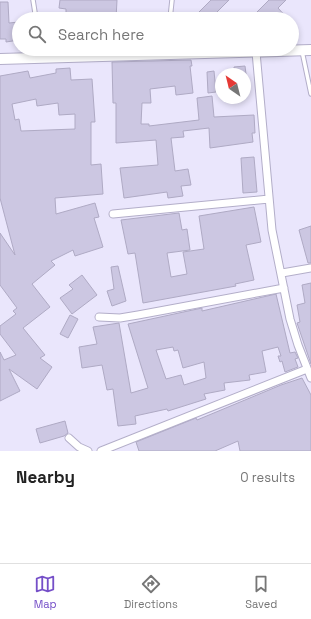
<!DOCTYPE html>
<html lang="en">
<head>
<meta charset="utf-8">
<style>
  :root { --surface:#fff; --page:#f6f6f6; --text:#222; --muted:#767676; --line:#e0e0e0; --accent:#754fc8 }
  body { margin:0; font-family:"Space Grotesk",sans-serif; background:var(--page); color:var(--text) }
  .compass { position:absolute; left:215px; top:68px; width:36px; height:36px; border-radius:50%; background:var(--surface); box-shadow:0 2px 6px #0003; rotate:325deg }
  .list { margin:0; padding:0; list-style:none }
  h2 { display:flex; justify-content:space-between; align-items:center; height:52px; margin:0; padding:0 16px; font-size:17px }
  h2 small { font-size:13px; font-weight:400; color:var(--muted) }
  .icon { flex:none; width:22px; height:22px; fill:none; stroke:currentColor; stroke-width:2; stroke-linecap:round; stroke-linejoin:round }
  .map { position:relative; flex:none; width:311px; height:451px; overflow:hidden }
  .search { position:absolute; background:var(--surface); box-shadow:0 2px 6px #0003; left:12px; right:12px; top:12px; height:44px; display:flex; align-items:center; gap:10px; box-sizing:border-box; padding:0 14px; border-radius:22px; color:var(--muted); font-size:15px }
  .sheet { height:112px; background:var(--surface) }
  nav { display:flex; justify-content:space-around; align-items:center; box-sizing:border-box; height:56px; border-top:1px solid var(--line); background:var(--surface); font-size:11px; color:var(--muted) }
  nav a { display:grid; justify-items:center; gap:2px }
  nav .on { color:var(--accent) }
  .map>svg:first-child { display:block }
</style>
</head>
<body>
<div class="map">
<svg width="311" height="451" viewBox="0 0 311 451">
  <rect width="100%" height="100%" fill="#eae6fc"/>
  <path fill="#ccc7e2" stroke="#afaac4" fill-rule="evenodd" d="M 60,0 L 117,0 L 116,19 L 66,19 L 66,9 L 59,8 Z
    M 211,0 L 229,0 L 210,19 L 202,19 L 197,14 Z
    M 269,0 L 286,0 L 278,8 L 288,19 L 274,19 L 270,15 L 267,19 L 250,19 Z
    M 0,2 L 8,2 L 9,23 L 19,22 L 19,40 L 6,42 L 6,39 L 0,39 Z
    M 191,60 L 192,66 L 190,66 L 193,93 L 176,95 L 175,86 L 150,89 L 151,103 L 142,103 L 141,124 L 149,124 L 149,126 L 199,120 L 197,98 L 212,96 L 214,117 L 254,115 L 255,133 L 252,133 L 253,142 L 210,148 L 209,128 L 183,131 L 184,137 L 171,138 L 175,171 L 188,169 L 191,185 L 181,186 L 183,196 L 168,198 L 167,192 L 124,198 L 120,168 L 158,165 L 156,140 L 116,143 L 116,103 L 113,103 L 112,62 Z
    M 245,66 L 246,74 L 234,74 L 234,67 Z
    M 70,68 L 71,80 L 92,79 L 95,122 L 91,122 L 91,165 L 101,164 L 103,194 L 55,198 L 56,214 L 95,203 L 99,217 L 94,218 L 103,247 L 75,256 L 73,250 L 51,261 L 55,265 L 32,284 L 50,307 L 23,328 L 45,355 L 40,358 L 52,367 L 37,389 L 9,369 L 20,391 L 0,401 L 0,352 L 4,360 L 16,355 L 0,334 L 0,326 L 16,314 L 13,311 L 17,308 L 0,285 L 0,233 L 15,255 L 0,198 L 0,76 L 28,71 L 30,78 L 56,73 L 56,69 ZM 36,99 L 37,106 L 58,103 L 59,115 L 75,114 L 75,129 L 21,131 L 19,119 L 15,120 L 12,104 Z
    M 214,71 L 216,92 L 208,93 L 207,72 Z
    M 254,157 L 257,192 L 243,193 L 241,158 Z
    M 254,207 L 261,242 L 246,245 L 254,280 L 235,284 L 236,286 L 143,303 L 135,253 L 128,254 L 121,220 L 179,213 L 182,230 L 187,229 L 190,250 L 167,253 L 171,277 L 187,274 L 183,252 L 204,249 L 199,216 Z
    M 311,226 L 311,263 L 308,263 L 299,230 Z
    M 118,266 L 126,301 L 112,306 L 107,291 L 114,289 L 111,267 Z
    M 82,275 L 97,295 L 72,314 L 60,298 L 73,289 L 69,285 Z
    M 311,283 L 311,364 L 297,323 L 300,322 L 297,305 L 305,303 L 302,285 Z
    M 276,294 L 290,353 L 295,352 L 298,358 L 295,359 L 298,367 L 285,372 L 282,361 L 280,362 L 278,356 L 281,356 L 278,347 L 262,351 L 266,372 L 249,375 L 250,380 L 224,383 L 225,390 L 204,394 L 206,399 L 168,411 L 167,409 L 135,416 L 136,424 L 118,426 L 113,389 L 107,390 L 102,365 L 82,368 L 79,347 L 97,344 L 93,327 L 119,323 L 131,393 L 148,388 L 128,324 L 202,308 L 202,311 ZM 173,347 L 174,351 L 178,350 L 183,368 L 204,362 L 206,378 L 184,385 L 181,375 L 166,379 L 156,350 Z
    M 70,315 L 78,319 L 68,338 L 60,334 Z
    M 302,378 L 311,395 L 311,451 L 240,451 L 238,441 L 215,451 L 139,451 L 136,442 L 196,418 L 197,420 L 281,385 Z
    M 65,421 L 68,433 L 64,436 L 40,443 L 36,429 Z"/>
  <g fill="none" stroke-linecap="round" stroke-linejoin="round">
    <g stroke="#b3aec9" stroke-width="5.5">
      <path id="lane" d="M 33,0 L 36,19
        M 170,19 L 172,0
        M 41,49 L 42,56
        M 302,51 L 311,94"/>
    </g>
    <g stroke="#b3aec9" stroke-width="9">
      <path id="street" d="M 256,52 L 272,230 L 290,319 L 298,345 L 311,378
        M 113,214 L 269,199
        M 282,273 L 311,268
        M 99,317 L 120,318 L 138,315 L 284,288
        M 69,438 L 79,447 L 88,451
        M 101,451 L 307,369"/>
    </g>
    <g stroke="#b3aec9" stroke-width="12">
      <path id="secondary" d="M 0,59 L 311,50"/>
    </g>
    <use href="#lane" stroke="#fff" stroke-width="3.5"/>
    <use href="#street" stroke="#fff" stroke-width="7"/>
    <use href="#secondary" stroke="#fff" stroke-width="10"/>
  </g>
</svg>
<svg class="compass" viewBox="-18 -18 36 36"><path d="M0-13l5 13h-10z" fill="#e53935"/><path d="M0 13l5-13h-10z" fill="#767676"/></svg>
<div class="search"><svg class="icon" aria-label="search" viewBox="0 0 24 24"><circle cx="10" cy="10" r="6"/><path d="M15 15l6 6"/></svg>Search here</div>
</div>
<section class="sheet">
<h2>Nearby<small>0 results</small></h2>
<ul class="list">
</ul>
</section>
<nav>
<a class="on"><svg class="icon" aria-label="map" viewBox="0 0 24 24"><path d="M3 6l6-2 6 2 6-2v14l-6 2-6-2-6 2zM9 4v14M15 6v14"/></svg>Map</a>
<a><svg class="icon" aria-label="directions" viewBox="0 0 24 24"><path d="M12 3l9 9-9 9-9-9zM9 14v-3h6M13 9l2 2-2 2"/></svg>Directions</a>
<a><svg class="icon" aria-label="saved" viewBox="0 0 24 24"><path d="M7 4h10v16l-5-4-5 4z"/></svg>Saved</a>
</nav>
</body>
</html>
